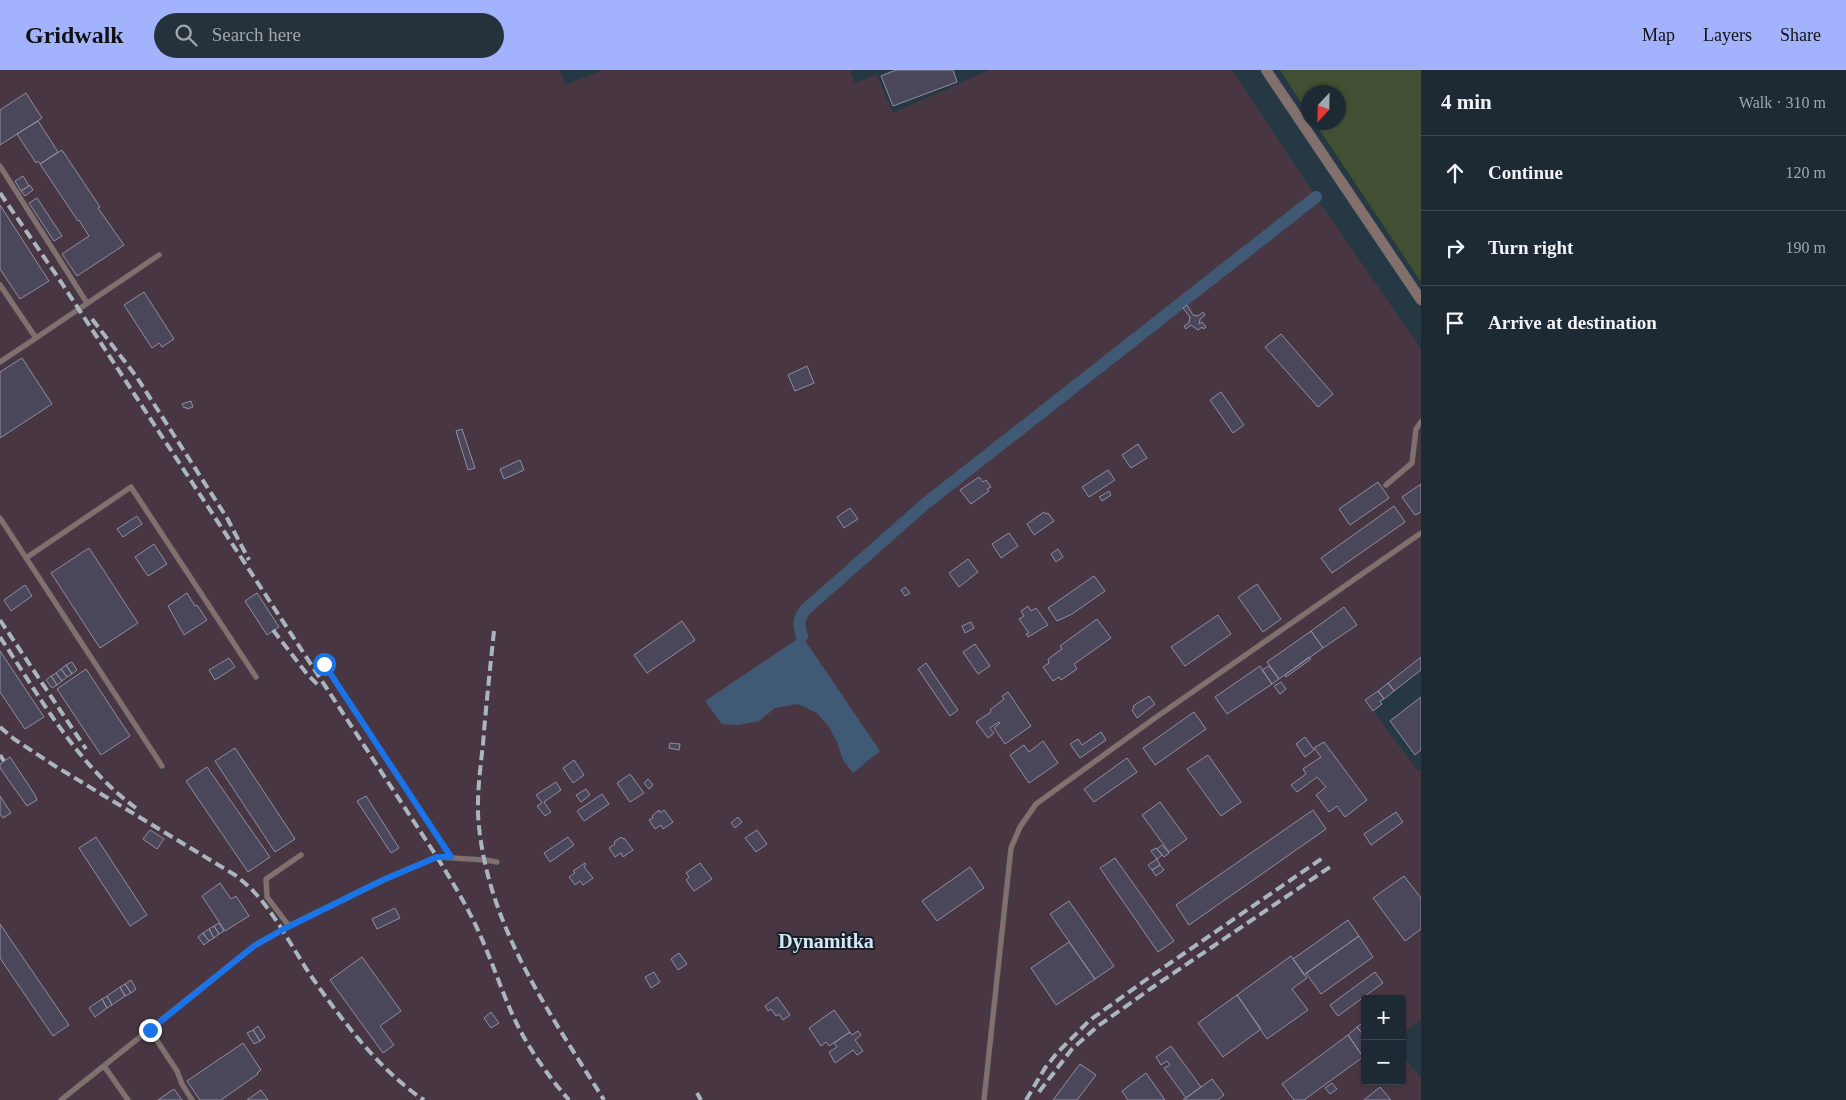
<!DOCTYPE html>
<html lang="en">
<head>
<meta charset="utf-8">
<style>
  :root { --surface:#1d2a34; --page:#25323c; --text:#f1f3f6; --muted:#a0a7ac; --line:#3b464f; --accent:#a2b2fd }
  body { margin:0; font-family:Georgia,serif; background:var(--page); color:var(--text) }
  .controls { position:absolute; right:15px; bottom:15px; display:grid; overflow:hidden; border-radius:5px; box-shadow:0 1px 4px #0004 }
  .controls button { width:45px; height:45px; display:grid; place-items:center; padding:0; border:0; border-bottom:1px solid var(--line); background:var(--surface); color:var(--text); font:25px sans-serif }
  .compass { position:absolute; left:1301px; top:15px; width:45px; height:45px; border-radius:50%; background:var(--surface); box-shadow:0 1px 4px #0004; rotate:202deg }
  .stop { position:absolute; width:15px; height:15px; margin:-11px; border:4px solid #1a73e8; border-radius:50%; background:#fff }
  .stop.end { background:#1a73e8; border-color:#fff; box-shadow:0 1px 5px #0008 }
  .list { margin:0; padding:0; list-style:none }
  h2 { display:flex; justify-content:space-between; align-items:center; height:65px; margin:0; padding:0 20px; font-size:21px }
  h2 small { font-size:16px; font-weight:400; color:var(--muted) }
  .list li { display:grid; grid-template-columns:32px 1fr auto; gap:15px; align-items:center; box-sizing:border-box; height:75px; padding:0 20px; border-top:1px solid var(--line) }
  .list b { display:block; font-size:19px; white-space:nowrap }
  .list em { font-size:16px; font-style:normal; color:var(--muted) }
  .icon { flex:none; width:28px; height:28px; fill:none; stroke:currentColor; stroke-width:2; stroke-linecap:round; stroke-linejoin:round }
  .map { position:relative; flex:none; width:1421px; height:1030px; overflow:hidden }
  header { display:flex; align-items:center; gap:30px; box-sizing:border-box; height:70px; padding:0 25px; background:var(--accent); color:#111 }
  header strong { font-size:24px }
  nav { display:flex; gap:28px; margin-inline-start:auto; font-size:18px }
  .search { width:350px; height:45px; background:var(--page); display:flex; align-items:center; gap:12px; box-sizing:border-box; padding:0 18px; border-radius:28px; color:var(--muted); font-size:19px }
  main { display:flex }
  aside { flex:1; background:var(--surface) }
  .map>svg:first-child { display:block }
</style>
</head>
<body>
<header>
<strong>Gridwalk</strong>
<div class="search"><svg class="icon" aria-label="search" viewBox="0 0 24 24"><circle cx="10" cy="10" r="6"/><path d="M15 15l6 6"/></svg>Search here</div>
<nav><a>Map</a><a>Layers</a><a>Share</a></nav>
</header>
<main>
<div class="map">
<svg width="1421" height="1030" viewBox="0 0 1421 1030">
  <rect width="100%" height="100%" fill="#273845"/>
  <path fill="#483743" d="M 0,0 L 560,0 L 565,15 L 603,0 L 850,0 L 855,13 L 877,5 L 893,43 L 990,0 L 1232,0 L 1316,127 L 1421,279 L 1421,586 L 1365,630 L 1418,701 L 1421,699 L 1421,950 L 1402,964 L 1402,929 L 1365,929 L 1365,1011 L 1402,1011 L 1402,984 L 1421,1008 L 1421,1030 L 0,1030 Z"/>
  <path fill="#414f32" d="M 1280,0 L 1421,0 L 1421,212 L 1315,53 L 1338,52 L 1338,22 L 1308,22 L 1308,43 Z"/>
  <path fill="#405974" d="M 802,566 L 880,681 L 853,703 L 843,690 L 837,672 L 829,657 L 817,643 L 798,634 L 775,638 L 759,651 L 739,655 L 722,654 L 705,631 Z"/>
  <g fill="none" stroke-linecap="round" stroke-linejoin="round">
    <path stroke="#405974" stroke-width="12" d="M 802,566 C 798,554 798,549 806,539 L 925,434 L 1316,127"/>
  </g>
  <path fill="#4b475a" stroke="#918da3" d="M 896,0 L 953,0 L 957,12 L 893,36 L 881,6 Z
    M 26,23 L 42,48 L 0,75 L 0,40 Z
    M 38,51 L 58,82 L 40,94 L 38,91 L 36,93 L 17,64 Z
    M 62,80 L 100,137 L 98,138 L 124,175 L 77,206 L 62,184 L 89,166 L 79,150 L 78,151 L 40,94 Z
    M 23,106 L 29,116 L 21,121 L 15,111 Z
    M 30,115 L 33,120 L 25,126 L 21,121 Z
    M 37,128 L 62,166 L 54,171 L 29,133 Z
    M 0,135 L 49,211 L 20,229 L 0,199 Z
    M 144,222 L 174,269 L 162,277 L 159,273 L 152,278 L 124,235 Z
    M 1187,235 L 1193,245 L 1198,246 L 1203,242 L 1205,245 L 1200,249 L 1199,254 L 1202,252 L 1206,257 L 1203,259 L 1202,257 L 1198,260 L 1191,255 L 1186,259 L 1184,256 L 1189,253 L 1190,247 L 1183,238 Z
    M 1281,264 L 1333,324 L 1318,337 L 1265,277 Z
    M 22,288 L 52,334 L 0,368 L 0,302 Z
    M 807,296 L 814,313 L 795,321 L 788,305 Z
    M 1221,322 L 1244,355 L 1233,363 L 1210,330 Z
    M 191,331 L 193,337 L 187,339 L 186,337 L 184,338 L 182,334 Z
    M 462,359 L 475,398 L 468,400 L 456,361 Z
    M 1138,374 L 1147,388 L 1131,398 L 1122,385 Z
    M 520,390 L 524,400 L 504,409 L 500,399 Z
    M 1108,400 L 1115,410 L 1089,427 L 1082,417 Z
    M 979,407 L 983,412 L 986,410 L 991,417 L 987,419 L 989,421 L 971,434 L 960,420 Z
    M 1378,412 L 1389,428 L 1350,455 L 1339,439 Z
    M 1421,414 L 1421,442 L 1415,445 L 1402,427 Z
    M 1109,421 L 1111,425 L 1102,431 L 1099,427 Z
    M 1394,436 L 1405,452 L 1332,503 L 1321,488 Z
    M 850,438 L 858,449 L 844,458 L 837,447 Z
    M 1044,442 L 1046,444 L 1048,443 L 1054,451 L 1034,465 L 1027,454 Z
    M 137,446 L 142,454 L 123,467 L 117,459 Z
    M 1009,463 L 1018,476 L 1001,488 L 992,474 Z
    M 154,474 L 167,494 L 148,506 L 135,487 Z
    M 89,478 L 138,553 L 100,578 L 51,503 Z
    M 1058,479 L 1063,487 L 1056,492 L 1051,484 Z
    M 968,489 L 978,502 L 959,517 L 949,503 Z
    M 1094,506 L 1105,521 L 1072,544 L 1057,551 L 1048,538 Z
    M 1257,514 L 1281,549 L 1263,562 L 1238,527 Z
    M 25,515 L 32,526 L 11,541 L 4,530 Z
    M 905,517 L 910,523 L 905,526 L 901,520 Z
    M 187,523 L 195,536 L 197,535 L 207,550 L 184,565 L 168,536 Z
    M 257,523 L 279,557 L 267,565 L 245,531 Z
    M 1028,536 L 1031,541 L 1036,538 L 1048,555 L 1028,567 L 1026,564 L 1029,563 L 1019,549 L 1024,546 L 1021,541 Z
    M 1344,537 L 1357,555 L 1323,578 L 1311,561 Z
    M 1218,545 L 1231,564 L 1185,596 L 1171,577 Z
    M 1097,549 L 1111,568 L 1074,594 L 1077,599 L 1061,610 L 1059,607 L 1053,611 L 1043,597 L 1049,593 L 1048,589 L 1062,579 L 1060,576 Z
    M 682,551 L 695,570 L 647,603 L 634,585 Z
    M 971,552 L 974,558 L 965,563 L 962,556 Z
    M 1311,561 L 1323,578 L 1279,609 L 1267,592 Z
    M 975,574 L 990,596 L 978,604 L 963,582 Z
    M 0,581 L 44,647 L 25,659 L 0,622 Z
    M 1309,587 L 1311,589 L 1286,607 L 1285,605 Z
    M 1421,587 L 1421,600 L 1394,621 L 1388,613 Z
    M 229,588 L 235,597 L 215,610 L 209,600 Z
    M 72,592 L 77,600 L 72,604 L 66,595 Z
    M 926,593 L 958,640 L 950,646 L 918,599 Z
    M 66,595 L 72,604 L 67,607 L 61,599 Z
    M 1260,596 L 1272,614 L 1227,644 L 1215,627 Z
    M 1269,596 L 1279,609 L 1272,614 L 1262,600 Z
    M 61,599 L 67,607 L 62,611 L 56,603 Z
    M 86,599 L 130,666 L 101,685 L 57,619 Z
    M 56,603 L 62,611 L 57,615 L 51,606 Z
    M 51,606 L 57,615 L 52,618 L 46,610 Z
    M 1281,612 L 1286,619 L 1280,624 L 1274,616 Z
    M 1388,613 L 1394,621 L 1384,629 L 1378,621 Z
    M 1378,621 L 1384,629 L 1380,631 L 1382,634 L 1373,641 L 1365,630 Z
    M 1008,622 L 1031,656 L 1005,674 L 994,658 L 1000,653 L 999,652 L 990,658 L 994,663 L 988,668 L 976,652 L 991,642 L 990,640 L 1004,629 L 1002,626 Z
    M 1149,626 L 1155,634 L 1137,648 L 1132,640 L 1134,638 L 1133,636 Z
    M 1421,627 L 1421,680 L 1415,685 L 1390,651 Z
    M 1194,642 L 1206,659 L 1155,695 L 1143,678 Z
    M 1101,662 L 1106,670 L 1080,688 L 1070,674 L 1078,669 L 1082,675 Z
    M 1305,667 L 1314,680 L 1305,687 L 1296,674 Z
    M 1043,671 L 1058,693 L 1029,713 L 1010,685 L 1024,675 L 1029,682 Z
    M 1324,672 L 1367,730 L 1345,747 L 1337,736 L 1329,742 L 1316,725 L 1326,717 L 1317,707 L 1297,722 L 1291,715 L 1306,704 L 1303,699 L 1321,687 L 1314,678 Z
    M 670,673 L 680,674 L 679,680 L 669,678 Z
    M 235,678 L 295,769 L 275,782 L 215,691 Z
    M 1208,685 L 1241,732 L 1221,746 L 1187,699 Z
    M 10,687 L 35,725 L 37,730 L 27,736 L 0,698 L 0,694 Z
    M 1127,688 L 1137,702 L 1094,732 L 1084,719 Z
    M 574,690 L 584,705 L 573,713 L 563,698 Z
    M 207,697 L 270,787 L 248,802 L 186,711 Z
    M 630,704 L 644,723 L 630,732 L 617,713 Z
    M 648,709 L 653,715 L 649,719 L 644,713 Z
    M 556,712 L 561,720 L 544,732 L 551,742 L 545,746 L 537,736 L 542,733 L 536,725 Z
    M 586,719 L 590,725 L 581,732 L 576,725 Z
    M 602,724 L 609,734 L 584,751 L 577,741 Z
    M 0,726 L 11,743 L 3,748 L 0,744 Z
    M 366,726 L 399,778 L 391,783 L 357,731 Z
    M 1160,732 L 1187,769 L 1169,782 L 1142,745 Z
    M 659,740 L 660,743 L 664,740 L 673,752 L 663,759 L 661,755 L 655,759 L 649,750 L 653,748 L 652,746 Z
    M 1313,740 L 1326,759 L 1189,855 L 1176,835 Z
    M 1396,742 L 1403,752 L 1371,775 L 1364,764 Z
    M 738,747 L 742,752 L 735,758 L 731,753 Z
    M 150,760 L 164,769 L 157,779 L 143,769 Z
    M 757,760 L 767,774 L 756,782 L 745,768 Z
    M 96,767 L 147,845 L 130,856 L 79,778 Z
    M 568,767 L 574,775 L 550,792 L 544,783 Z
    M 621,767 L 623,769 L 624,768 L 633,780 L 623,787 L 621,783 L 615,787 L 609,778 L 615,774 L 614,772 Z
    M 1162,775 L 1169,783 L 1164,787 L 1157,779 Z
    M 1156,778 L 1162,785 L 1157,789 L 1151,781 Z
    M 1115,788 L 1174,871 L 1158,882 L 1100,798 Z
    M 1157,789 L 1160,795 L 1152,800 L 1148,795 Z
    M 585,793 L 586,795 L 584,797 L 593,808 L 583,815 L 580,811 L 575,815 L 569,807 L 575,803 L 573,801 Z
    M 700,793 L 712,809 L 694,821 L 686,810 L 689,807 L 686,803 Z
    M 1160,795 L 1164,800 L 1156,806 L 1152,800 Z
    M 970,797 L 984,818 L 937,851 L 922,831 Z
    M 1404,806 L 1421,828 L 1421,859 L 1405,871 L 1373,828 Z
    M 220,813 L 231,829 L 236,826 L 249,846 L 225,861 L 202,826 Z
    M 1069,831 L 1114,896 L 1095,909 L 1050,844 Z
    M 395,838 L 400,848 L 377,859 L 372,849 Z
    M 1348,850 L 1359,866 L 1304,905 L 1293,889 Z
    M 219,853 L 224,861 L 219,864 L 214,856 Z
    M 0,854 L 69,955 L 53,966 L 0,888 Z
    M 214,856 L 219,864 L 214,868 L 209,859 Z
    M 209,859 L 214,868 L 209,871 L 203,863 Z
    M 203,863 L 209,871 L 204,875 L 198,867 Z
    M 1359,866 L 1373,887 L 1321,924 L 1306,903 Z
    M 1069,872 L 1095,909 L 1056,935 L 1031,898 Z
    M 679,883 L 687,894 L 678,900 L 671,889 Z
    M 1291,886 L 1307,908 L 1292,919 L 1308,940 L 1267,969 L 1237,925 Z
    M 362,887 L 401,941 L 380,956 L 394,975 L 383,983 L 330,910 Z
    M 654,902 L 660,912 L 651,918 L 645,907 Z
    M 1375,902 L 1383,913 L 1338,946 L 1330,935 Z
    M 131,910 L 136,919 L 131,923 L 125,914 Z
    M 125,914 L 131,923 L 125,926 L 120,917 Z
    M 120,917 L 125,926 L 112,935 L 107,926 Z
    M 1237,925 L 1261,959 L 1223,987 L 1198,953 Z
    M 107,926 L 112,935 L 107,938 L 102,929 Z
    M 777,927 L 790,945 L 783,950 L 779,944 L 776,946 L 771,939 L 768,941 L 765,936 Z
    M 102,929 L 107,938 L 95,947 L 89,938 Z
    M 834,940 L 850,962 L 829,976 L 826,972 L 821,976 L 809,958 Z
    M 491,942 L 499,953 L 491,958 L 484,948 Z
    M 1365,951 L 1365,967 L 1357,957 Z
    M 258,956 L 265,967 L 260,971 L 253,960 Z
    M 1357,957 L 1365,967 L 1365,985 L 1363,987 L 1348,965 Z
    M 253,960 L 260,971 L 254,974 L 247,963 Z
    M 858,961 L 861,965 L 855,970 L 863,981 L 857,985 L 853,980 L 835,993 L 829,982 L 837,977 L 834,973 L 850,962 L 852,965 Z
    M 1348,965 L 1363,987 L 1304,1030 L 1294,1030 L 1282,1014 Z
    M 243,973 L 261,1000 L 257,1003 L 258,1004 L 221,1030 L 200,1030 L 187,1011 Z
    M 1171,976 L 1201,1017 L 1186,1028 L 1164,998 L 1170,995 L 1167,991 L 1161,995 L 1156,987 Z
    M 1080,994 L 1096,1005 L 1077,1030 L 1053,1030 Z
    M 1146,1003 L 1165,1030 L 1128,1030 L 1122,1021 Z
    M 1212,1009 L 1224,1025 L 1218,1030 L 1183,1030 Z
    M 1332,1013 L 1337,1019 L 1330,1024 L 1325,1018 Z
    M 1380,1017 L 1391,1030 L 1364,1030 Z
    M 174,1019 L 182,1030 L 158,1030 Z
    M 261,1020 L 268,1030 L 247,1030 Z"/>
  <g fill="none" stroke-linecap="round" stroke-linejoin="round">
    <g stroke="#475763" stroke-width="6">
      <path id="lane" d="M 0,96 L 87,233
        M 0,215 L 36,268 L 0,292
        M 36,268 L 159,185
        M 1386,415 L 1412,393 L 1416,359 L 1421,352
        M 0,448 L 162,696
        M 26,488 L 131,417 L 256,607
        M 289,856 L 267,827 L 266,809 L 301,785
        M 150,960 L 177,1001 L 182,1014 L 192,1030
        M 104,996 L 128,1030
        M 61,1030 L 254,876 L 289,856 L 383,810 L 437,787 L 485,790 L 497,792
        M 984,1030 L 1011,778 L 1020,757 L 1036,734 L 1155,648 L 1421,463"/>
    </g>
    <g stroke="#475763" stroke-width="11">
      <path id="street" d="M 1266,0 L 1421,230"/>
    </g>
    <path stroke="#5c6c77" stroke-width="2.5" stroke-dasharray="4 4" stroke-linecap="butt" d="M 324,595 L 446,780"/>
    <use href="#lane" stroke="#83706d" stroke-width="5"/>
    <use href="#street" stroke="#83706d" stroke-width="10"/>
    <path stroke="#a9b5bf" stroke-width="4" stroke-dasharray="10 5" stroke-linecap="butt" d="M 0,123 L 59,209 L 437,787 C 453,813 469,839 481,867 C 493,894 502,922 514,948 C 528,978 548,1006 569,1030
      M 92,249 L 136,306 L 227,448 L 249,490
      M 0,550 L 86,679
      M 273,560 L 307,604 L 320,617
      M 494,561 C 490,599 486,636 483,674 C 480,701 476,730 479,757 C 490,860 551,945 604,1030
      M 0,567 C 40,627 77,695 136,738
      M 0,657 L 14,669 L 55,696 L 235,805 C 242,811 249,816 255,823 C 277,847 293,879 311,906 C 341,949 380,1001 424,1030
      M 0,685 L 4,691
      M 1039,1022 L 1072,979 L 1098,956 L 1156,915 L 1330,797
      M 697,1023 L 701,1030
      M 1026,1030 L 1045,998 L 1057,983 L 1090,950 L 1147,909 L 1324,787"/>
  </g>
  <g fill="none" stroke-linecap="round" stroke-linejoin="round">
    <path stroke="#1a73e8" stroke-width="6" d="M 150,960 L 254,876 L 282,860 L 383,810 L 437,787 L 451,787 L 324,594"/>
  </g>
  <g text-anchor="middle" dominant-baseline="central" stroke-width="4" stroke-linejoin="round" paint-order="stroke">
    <g font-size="20" font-weight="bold" fill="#d3e7f8" stroke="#171e24">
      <text x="826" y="871">Dynamitka</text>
    </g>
  </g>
</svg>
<div class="controls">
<button>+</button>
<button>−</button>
</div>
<svg class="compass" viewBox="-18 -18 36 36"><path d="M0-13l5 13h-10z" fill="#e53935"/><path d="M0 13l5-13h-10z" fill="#a0a7ac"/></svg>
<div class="stop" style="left:324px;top:594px"></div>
<div class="stop end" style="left:150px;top:960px"></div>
</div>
<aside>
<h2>4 min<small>Walk · 310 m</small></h2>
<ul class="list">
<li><svg class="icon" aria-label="ahead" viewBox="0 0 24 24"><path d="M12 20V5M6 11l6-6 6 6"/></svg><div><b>Continue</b></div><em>120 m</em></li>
<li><svg class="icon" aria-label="right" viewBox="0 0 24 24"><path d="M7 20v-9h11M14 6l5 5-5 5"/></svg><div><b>Turn right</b></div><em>190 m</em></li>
<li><svg class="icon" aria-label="arrive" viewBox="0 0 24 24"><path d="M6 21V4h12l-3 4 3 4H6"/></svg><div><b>Arrive at destination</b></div></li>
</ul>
</aside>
</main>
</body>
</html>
